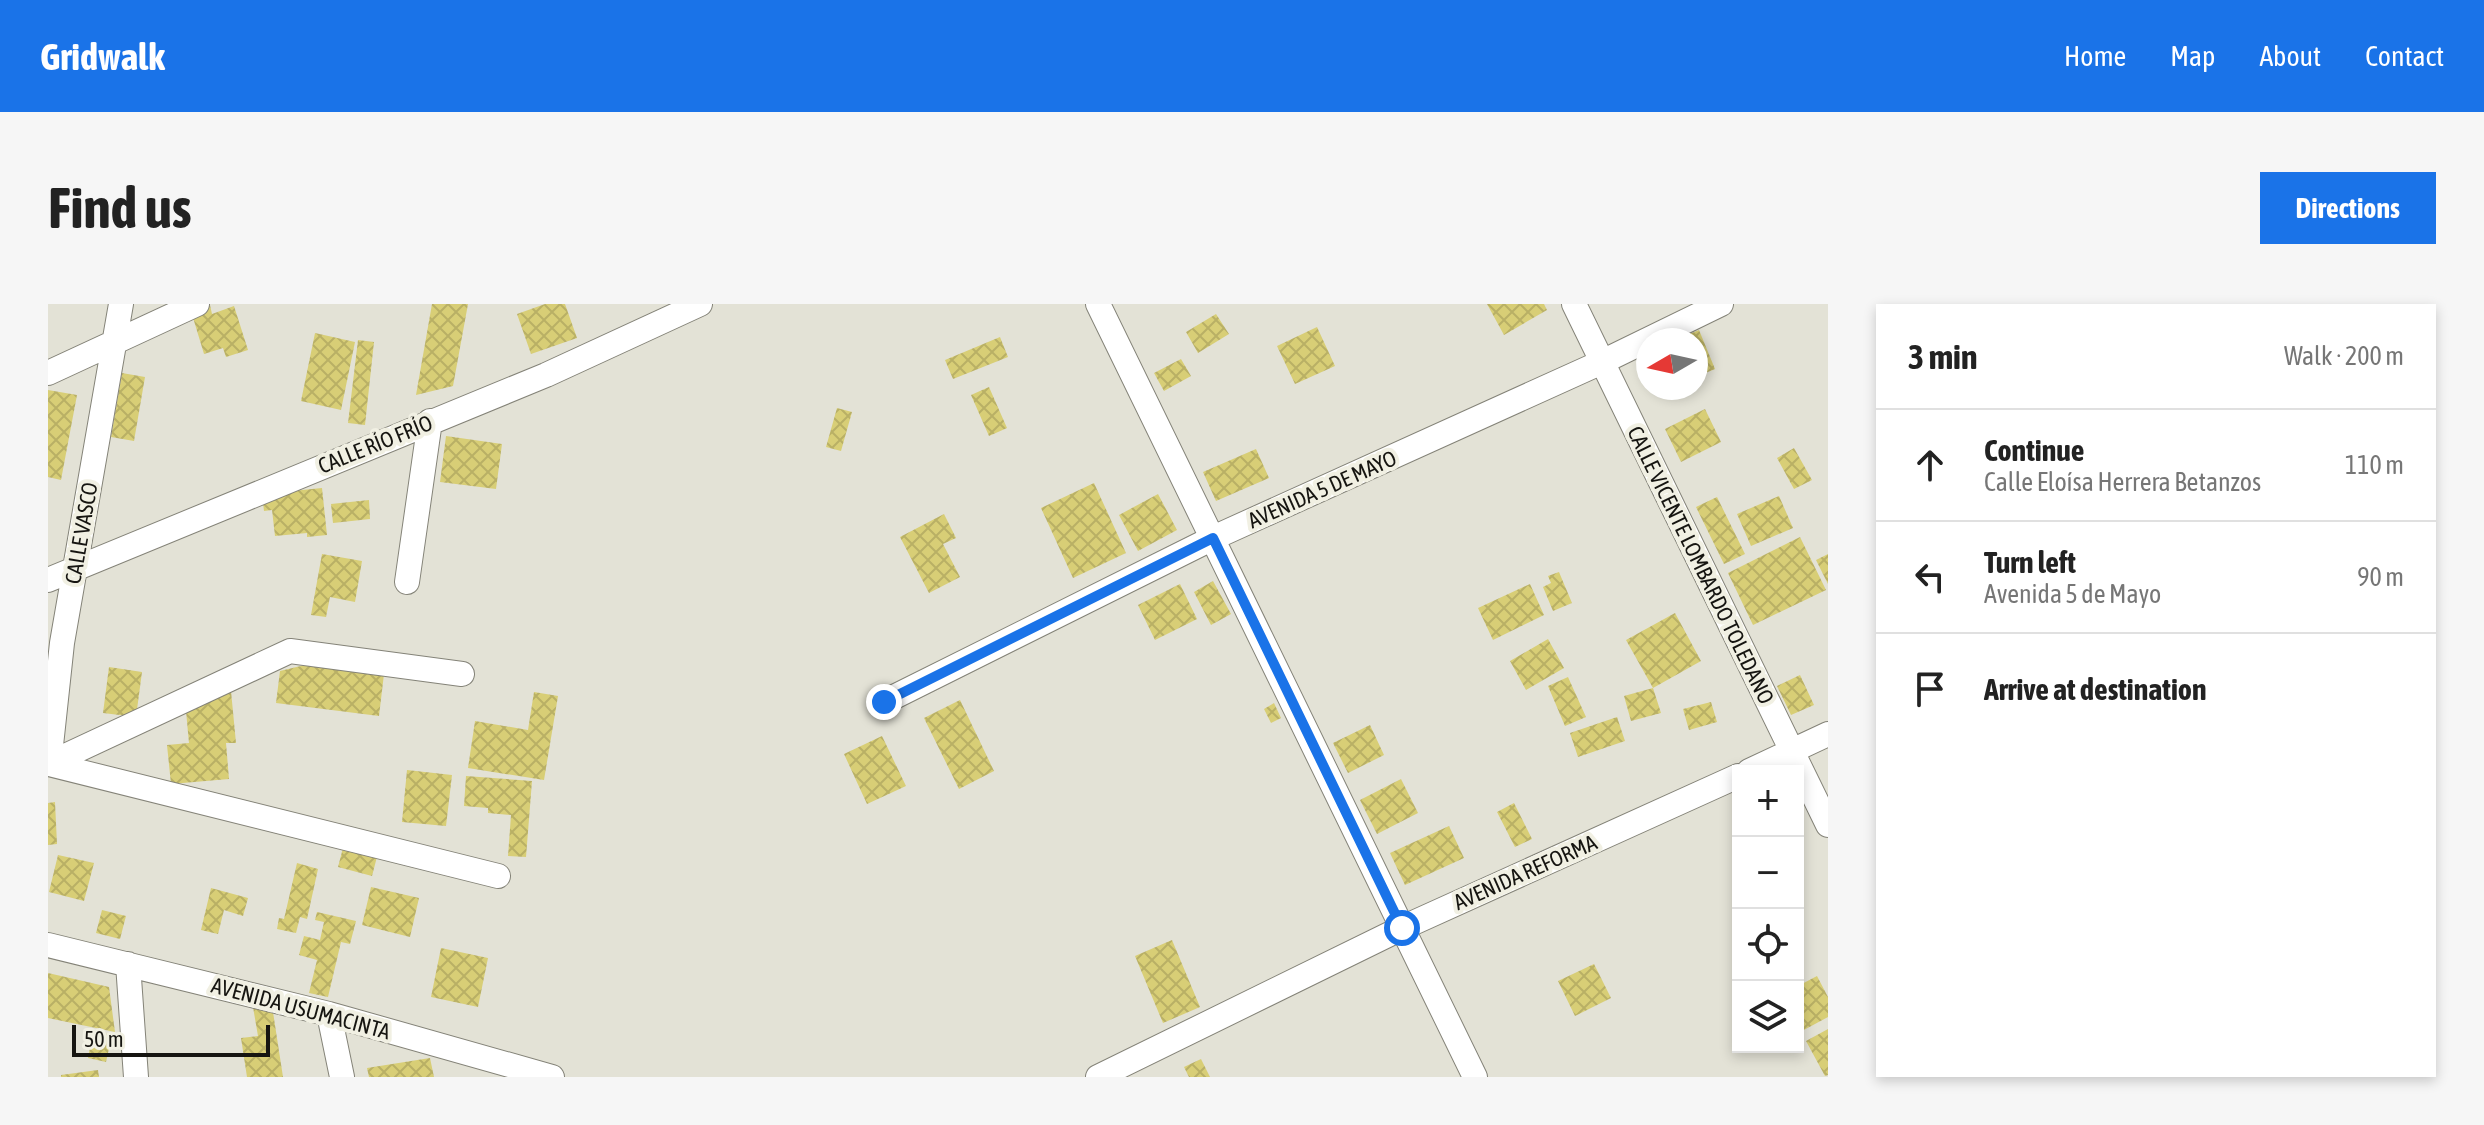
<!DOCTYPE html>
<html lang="en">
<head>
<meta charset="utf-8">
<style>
  :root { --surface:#fff; --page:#f6f6f6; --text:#222; --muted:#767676; --line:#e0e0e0; --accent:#1a73e8 }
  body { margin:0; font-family:"Asap Condensed",sans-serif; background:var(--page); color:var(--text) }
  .controls { position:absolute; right:24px; bottom:24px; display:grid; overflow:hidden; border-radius:0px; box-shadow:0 4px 12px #0003 }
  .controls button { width:72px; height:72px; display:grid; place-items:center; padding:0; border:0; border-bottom:2px solid var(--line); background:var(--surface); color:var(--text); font:40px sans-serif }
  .compass { position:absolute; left:1588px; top:24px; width:72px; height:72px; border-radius:50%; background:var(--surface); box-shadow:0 4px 12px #0003; rotate:261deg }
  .scale { position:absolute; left:24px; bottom:20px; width:198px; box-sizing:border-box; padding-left:8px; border:4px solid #161511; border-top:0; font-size:22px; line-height:28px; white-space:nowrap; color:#161511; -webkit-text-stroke:6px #f1f0e3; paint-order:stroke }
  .stop { position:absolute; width:24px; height:24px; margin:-18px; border:6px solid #1a73e8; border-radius:50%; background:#fff }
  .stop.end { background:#1a73e8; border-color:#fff; box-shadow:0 2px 8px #0008 }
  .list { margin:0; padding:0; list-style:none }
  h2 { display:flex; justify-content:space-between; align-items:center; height:104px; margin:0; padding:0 32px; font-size:34px }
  h2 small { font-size:26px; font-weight:400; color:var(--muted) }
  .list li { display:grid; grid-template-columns:52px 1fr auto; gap:24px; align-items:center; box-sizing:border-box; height:112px; padding:0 32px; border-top:2px solid var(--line) }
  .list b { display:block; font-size:30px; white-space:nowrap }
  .list p { margin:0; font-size:26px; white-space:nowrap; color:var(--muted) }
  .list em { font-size:26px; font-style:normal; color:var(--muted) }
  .icon { flex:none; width:44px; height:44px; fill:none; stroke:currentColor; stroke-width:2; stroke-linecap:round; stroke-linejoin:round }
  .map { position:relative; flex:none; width:1780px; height:773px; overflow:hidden; border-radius:0px }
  header { display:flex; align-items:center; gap:48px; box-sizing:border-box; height:112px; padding:0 40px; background:var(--accent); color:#fff }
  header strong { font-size:38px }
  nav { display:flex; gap:44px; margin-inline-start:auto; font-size:28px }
  .intro { display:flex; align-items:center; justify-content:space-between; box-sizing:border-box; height:192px; padding:0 48px }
  h1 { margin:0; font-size:56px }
  .button { padding:20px 36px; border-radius:0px; background:var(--accent); color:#fff; font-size:28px; font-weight:700 }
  main { display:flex; gap:48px; padding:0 48px }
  aside { flex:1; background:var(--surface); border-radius:0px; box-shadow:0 4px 12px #0003 }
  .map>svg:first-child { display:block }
</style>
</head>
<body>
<header>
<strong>Gridwalk</strong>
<nav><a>Home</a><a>Map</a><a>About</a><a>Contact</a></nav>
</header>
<div class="intro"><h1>Find us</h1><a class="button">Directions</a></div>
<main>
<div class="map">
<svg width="1780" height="773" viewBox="0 0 1780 773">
  <defs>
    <pattern id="building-cross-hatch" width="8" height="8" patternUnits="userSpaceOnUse" patternTransform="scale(2)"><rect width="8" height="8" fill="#d8ce76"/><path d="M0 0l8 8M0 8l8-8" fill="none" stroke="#b9b065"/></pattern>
  </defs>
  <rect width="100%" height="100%" fill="#e3e2d6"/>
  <path fill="url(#building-cross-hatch)" d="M 384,0 L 420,0 L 405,82 L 368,91 Z
    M 497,0 L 517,0 L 529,34 L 483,50 L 469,10 Z
    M 1439,0 L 1496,0 L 1499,6 L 1456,31 Z
    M 162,1 L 164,10 L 186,2 L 200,46 L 178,53 L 175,44 L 156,50 L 143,7 Z
    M 1168,10 L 1181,30 L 1150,49 L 1138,28 Z
    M 1269,23 L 1287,62 L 1247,80 L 1229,42 Z
    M 1651,26 L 1667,65 L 1648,73 L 1648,36 L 1627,36 Z
    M 267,29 L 307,38 L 293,106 L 253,97 Z
    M 952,33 L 960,53 L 905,75 L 897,56 Z
    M 310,36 L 326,38 L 317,121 L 300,119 Z
    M 1133,55 L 1143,72 L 1116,87 L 1106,69 Z
    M 74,69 L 97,73 L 86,137 L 63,133 Z
    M 941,83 L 959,124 L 941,132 L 923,91 Z
    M 0,86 L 29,91 L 13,176 L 0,173 Z
    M 789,104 L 804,108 L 793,147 L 778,143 Z
    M 1657,105 L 1673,138 L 1633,158 L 1617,125 Z
    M 398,132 L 454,140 L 448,185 L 392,178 Z
    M 1746,144 L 1764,176 L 1746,185 L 1729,154 Z
    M 1208,145 L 1221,174 L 1168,197 L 1155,168 Z
    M 1046,179 L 1078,249 L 1025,274 L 993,204 Z
    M 274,184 L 279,231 L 259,233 L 259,229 L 227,232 L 224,206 L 216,207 L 214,190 Z
    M 1110,190 L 1129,226 L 1090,247 L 1071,211 Z
    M 1731,192 L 1745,224 L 1703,242 L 1689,210 Z
    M 1669,193 L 1697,250 L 1676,260 L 1648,203 Z
    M 321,196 L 322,215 L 285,219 L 283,200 Z
    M 896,210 L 908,234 L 895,240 L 912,273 L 881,289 L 852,233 Z
    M 1752,233 L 1778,286 L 1705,321 L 1680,269 Z
    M 274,250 L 314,257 L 307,298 L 282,293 L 278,313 L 263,311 Z
    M 1780,250 L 1780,280 L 1768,256 Z
    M 1511,268 L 1524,299 L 1505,307 L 1495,283 L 1503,279 L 1500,272 Z
    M 1165,277 L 1183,310 L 1163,321 L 1146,288 Z
    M 1132,280 L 1149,315 L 1107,336 L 1090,301 Z
    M 1482,280 L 1496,311 L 1445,336 L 1430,304 Z
    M 1627,309 L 1653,357 L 1605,384 L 1578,336 Z
    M 1500,335 L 1516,364 L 1478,386 L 1462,357 Z
    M 261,360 L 336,370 L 331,412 L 228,399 L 232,367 Z
    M 61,363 L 94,368 L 88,413 L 55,409 Z
    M 1752,371 L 1766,401 L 1743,411 L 1729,382 Z
    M 1520,373 L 1538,413 L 1517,422 L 1500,382 Z
    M 1605,384 L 1613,409 L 1583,417 L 1576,392 Z
    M 183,387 L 188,439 L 178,439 L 181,475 L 123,480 L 119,441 L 141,439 L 138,407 Z
    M 486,388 L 510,392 L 496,476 L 420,464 L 427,417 L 480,426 Z
    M 912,396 L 946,467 L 911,485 L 876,414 Z
    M 1663,398 L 1669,418 L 1641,426 L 1635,405 Z
    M 1226,399 L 1233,414 L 1223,419 L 1216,405 Z
    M 1569,413 L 1577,437 L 1530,453 L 1522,429 Z
    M 1322,421 L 1336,451 L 1300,469 L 1285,439 Z
    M 834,432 L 858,482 L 819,500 L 796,450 Z
    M 359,466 L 404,471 L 398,522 L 354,518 Z
    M 418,472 L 484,477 L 478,553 L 460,552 L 463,511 L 440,509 L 440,504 L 416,502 Z
    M 1353,475 L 1370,509 L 1329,530 L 1312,496 Z
    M 7,498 L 9,540 L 0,541 L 0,499 Z
    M 1466,499 L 1484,535 L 1467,543 L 1449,508 Z
    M 1401,522 L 1416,554 L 1357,581 L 1342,549 Z
    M 296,540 L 330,549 L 324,572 L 290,563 Z
    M 10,551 L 46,559 L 36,597 L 1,588 Z
    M 249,559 L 270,565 L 259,615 L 252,613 L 248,629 L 229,625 L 231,614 L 236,615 Z
    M 323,583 L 371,594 L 362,633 L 314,621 Z
    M 163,584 L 200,594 L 195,612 L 176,606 L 170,630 L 153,626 Z
    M 54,606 L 78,612 L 72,635 L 48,629 Z
    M 269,608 L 308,617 L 302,640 L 293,638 L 280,693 L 261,689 L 269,656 L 251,651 L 256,632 L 272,636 L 276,618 L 267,616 Z
    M 1124,636 L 1152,703 L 1115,719 L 1087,652 Z
    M 393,644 L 440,654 L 430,703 L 383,693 Z
    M 1546,660 L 1563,694 L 1527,712 L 1510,677 Z
    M 0,669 L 61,683 L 67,728 L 0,714 Z
    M 1769,672 L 1780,693 L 1780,713 L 1754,727 L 1750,718 L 1750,682 Z
    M 205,703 L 225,708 L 235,773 L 199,773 L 193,734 L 210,732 Z
    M 1780,725 L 1780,771 L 1777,772 L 1758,737 Z
    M 45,727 L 64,731 L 58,758 L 40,754 Z
    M 382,754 L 386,773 L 321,773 L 319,764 Z
    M 1153,755 L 1162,773 L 1141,773 L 1136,763 Z
    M 50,766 L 51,773 L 13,773 L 13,771 Z"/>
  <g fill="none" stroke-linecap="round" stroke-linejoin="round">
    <g stroke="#848378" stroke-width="26">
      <path id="street" d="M 73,0 L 14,339 L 1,460 L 450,572
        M 1050,0 L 1427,773
        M 1526,0 L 1780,521
        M 0,69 L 149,0
        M 0,276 L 498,71 L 652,0
        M 359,278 L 382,117
        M 836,398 L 1165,234 L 1554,58 L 1673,0
        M 0,460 L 242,347 L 414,370
        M 1701,467 L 1780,430
        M 0,641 L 281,710 L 504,773
        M 80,660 L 88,773
        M 281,710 L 294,773
        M 1050,773 L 1354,624 L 1690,472"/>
    </g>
    <use href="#street" stroke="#fff" stroke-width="24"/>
  </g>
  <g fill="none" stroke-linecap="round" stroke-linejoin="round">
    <path stroke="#1a73e8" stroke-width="10" d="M 836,398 L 1165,234 L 1354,624"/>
  </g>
  <g text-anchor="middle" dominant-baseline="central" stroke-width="8" stroke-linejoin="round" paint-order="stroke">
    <g font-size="22" fill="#161511" stroke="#f1f0e3">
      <text transform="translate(327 140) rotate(-22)">CALLE RÍO FRÍO</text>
      <text transform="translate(1274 185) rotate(-24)">AVENIDA 5 DE MAYO</text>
      <text transform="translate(33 229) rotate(-80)">CALLE VASCO</text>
      <text transform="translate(1653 261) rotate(64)">CALLE VICENTE LOMBARDO TOLEDANO</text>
      <text transform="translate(1477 568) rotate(-24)">AVENIDA REFORMA</text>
      <text transform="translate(253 704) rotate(15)">AVENIDA USUMACINTA</text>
    </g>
  </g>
</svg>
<div class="controls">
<button>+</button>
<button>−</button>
<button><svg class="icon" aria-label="locate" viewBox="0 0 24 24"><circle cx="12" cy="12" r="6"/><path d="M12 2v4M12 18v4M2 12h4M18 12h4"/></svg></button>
<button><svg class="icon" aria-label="layers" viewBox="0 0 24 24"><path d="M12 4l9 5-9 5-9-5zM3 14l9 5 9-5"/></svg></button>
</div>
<svg class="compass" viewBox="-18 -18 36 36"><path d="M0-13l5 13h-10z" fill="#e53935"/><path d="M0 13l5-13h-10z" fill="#767676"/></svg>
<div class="scale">50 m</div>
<div class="stop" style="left:1354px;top:624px"></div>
<div class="stop end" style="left:836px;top:398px"></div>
</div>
<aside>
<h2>3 min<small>Walk · 200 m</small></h2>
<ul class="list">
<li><svg class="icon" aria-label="ahead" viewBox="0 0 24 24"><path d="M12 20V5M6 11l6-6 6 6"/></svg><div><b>Continue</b><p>Calle Eloísa Herrera Betanzos</p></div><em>110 m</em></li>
<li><svg class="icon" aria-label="left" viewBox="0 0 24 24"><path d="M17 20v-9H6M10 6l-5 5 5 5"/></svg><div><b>Turn left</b><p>Avenida 5 de Mayo</p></div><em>90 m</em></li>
<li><svg class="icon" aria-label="arrive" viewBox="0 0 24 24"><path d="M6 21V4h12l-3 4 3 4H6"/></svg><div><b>Arrive at destination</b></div></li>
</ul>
</aside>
</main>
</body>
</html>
